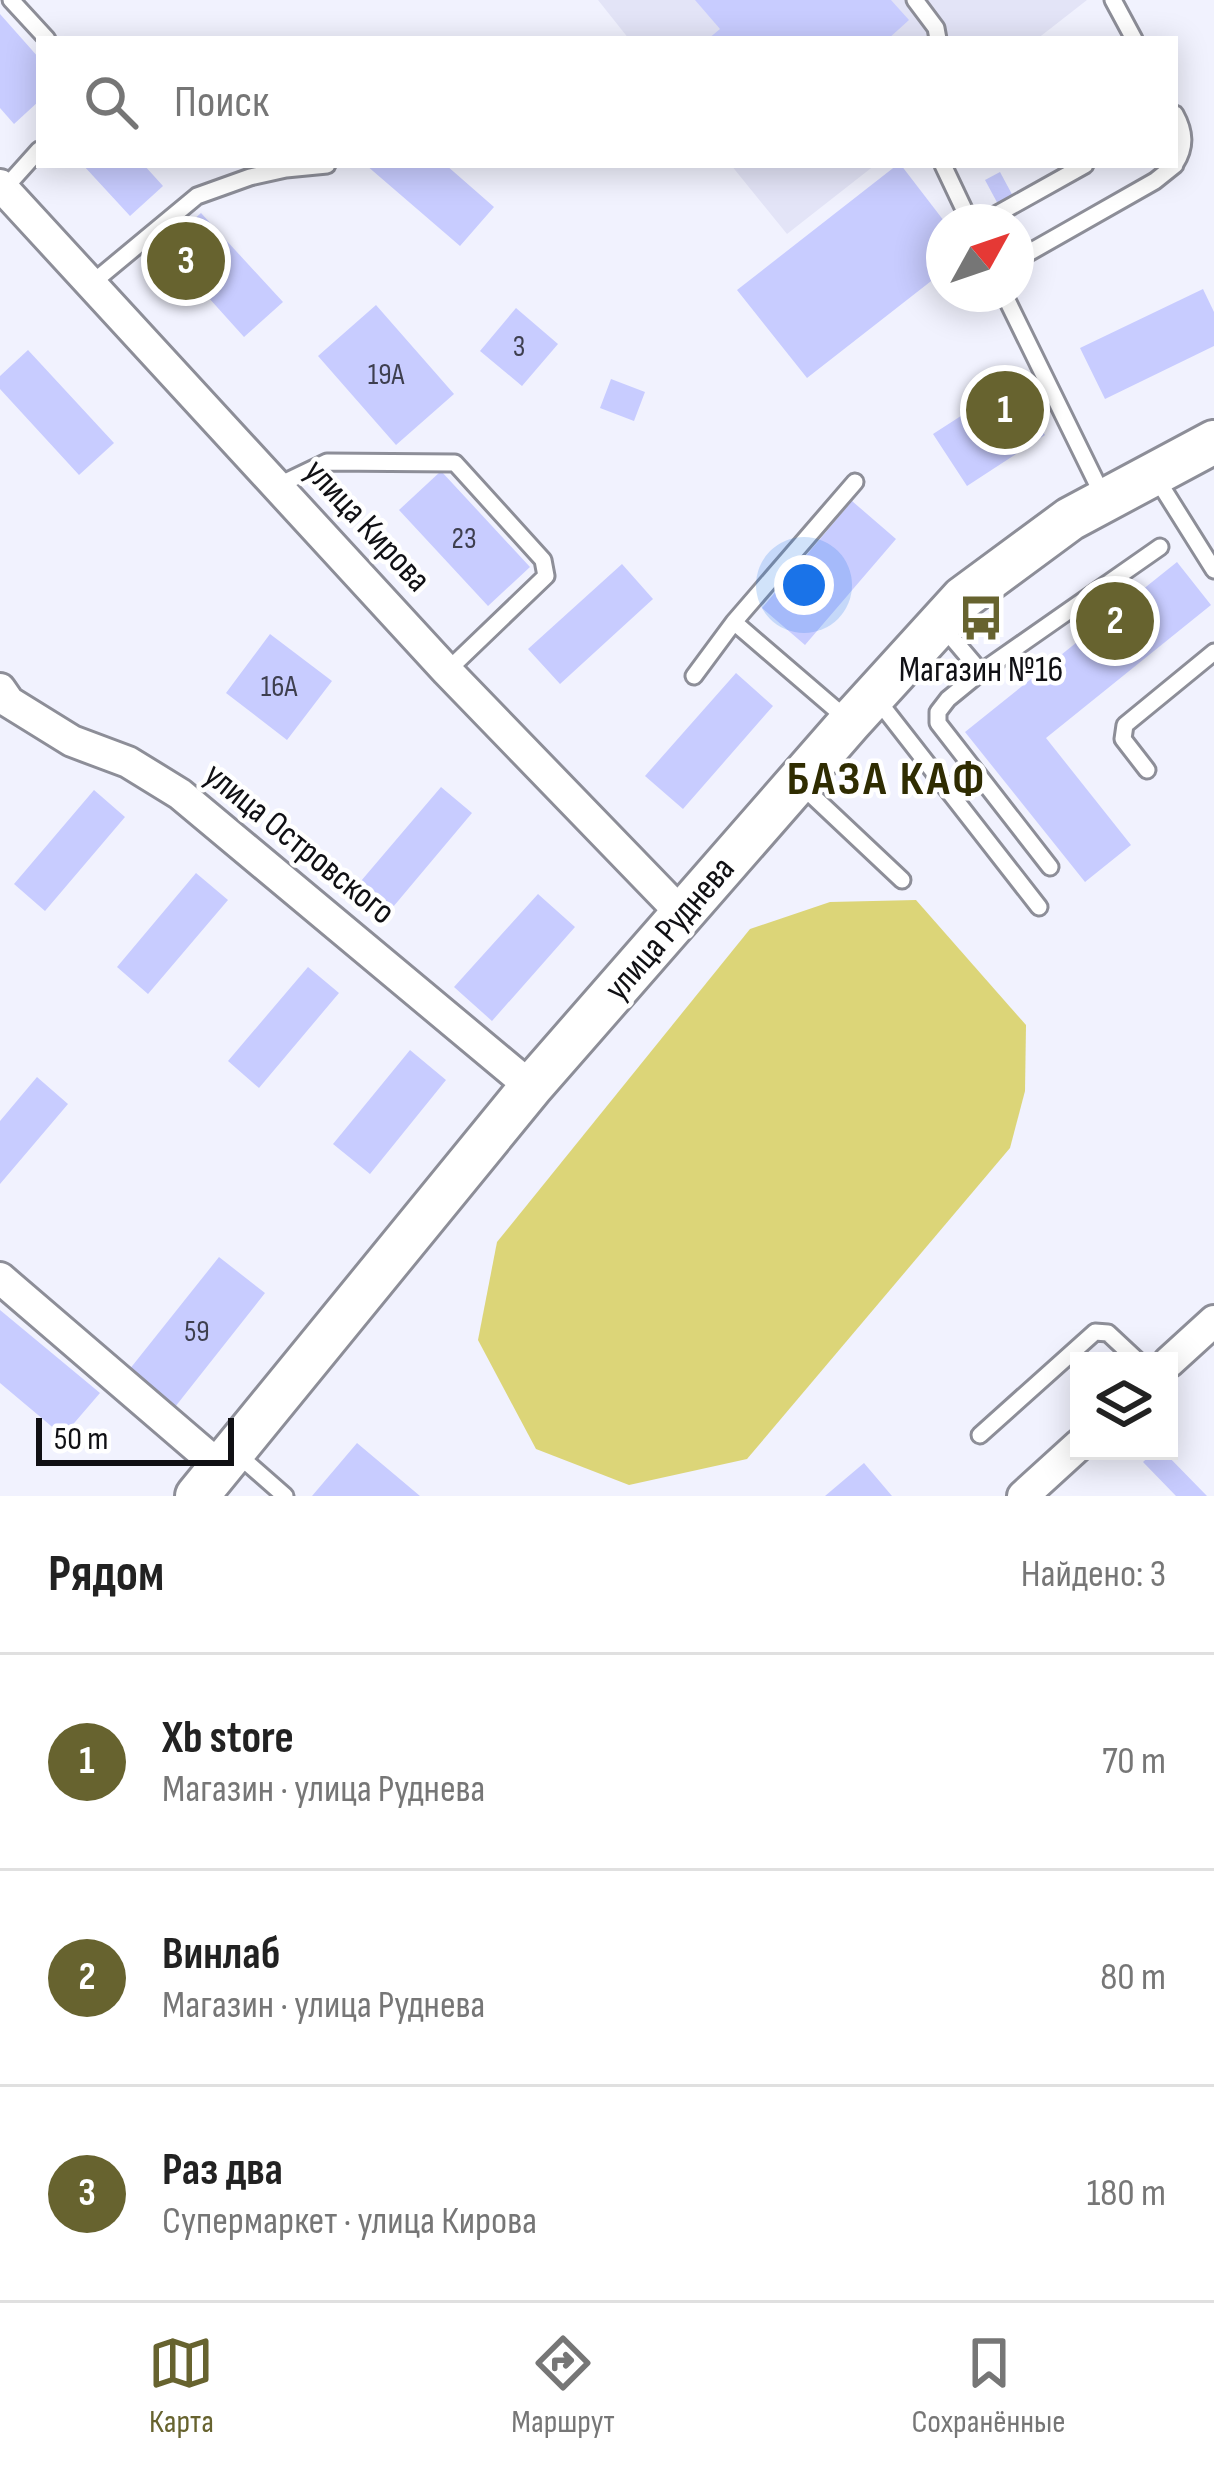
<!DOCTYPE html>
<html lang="ru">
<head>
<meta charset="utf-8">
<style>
  :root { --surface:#fff; --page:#f6f6f6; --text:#222; --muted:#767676; --line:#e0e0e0; --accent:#67632f }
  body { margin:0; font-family:"Sofia Sans Condensed",sans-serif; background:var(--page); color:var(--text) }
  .controls { position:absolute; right:36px; bottom:36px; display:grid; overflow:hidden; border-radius:0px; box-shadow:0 6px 30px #0003 }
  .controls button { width:108px; height:108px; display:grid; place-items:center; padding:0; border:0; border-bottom:3px solid var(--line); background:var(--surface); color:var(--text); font:60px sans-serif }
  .compass { position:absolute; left:926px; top:204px; width:108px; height:108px; border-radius:50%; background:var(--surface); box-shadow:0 6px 30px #0003; rotate:50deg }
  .scale { position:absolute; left:36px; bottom:30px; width:198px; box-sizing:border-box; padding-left:12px; border:6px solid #101014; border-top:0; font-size:33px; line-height:42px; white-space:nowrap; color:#101014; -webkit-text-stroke:9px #fff; paint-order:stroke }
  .you { position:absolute; left:804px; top:585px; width:42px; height:42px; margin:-30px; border:9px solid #fff; border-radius:50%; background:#1a73e8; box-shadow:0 0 0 18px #1a73e833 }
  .badge { display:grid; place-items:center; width:78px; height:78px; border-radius:50%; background:var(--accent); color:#fff; font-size:39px; font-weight:700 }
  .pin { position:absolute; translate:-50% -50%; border:6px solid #fff; box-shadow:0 3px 12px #0006 }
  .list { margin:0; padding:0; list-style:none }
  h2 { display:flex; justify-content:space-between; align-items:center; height:156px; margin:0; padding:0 48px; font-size:51px }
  h2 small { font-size:39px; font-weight:400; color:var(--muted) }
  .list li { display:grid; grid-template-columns:78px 1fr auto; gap:36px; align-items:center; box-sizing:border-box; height:216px; padding:0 48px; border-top:3px solid var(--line) }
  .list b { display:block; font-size:45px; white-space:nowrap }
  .list p { margin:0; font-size:39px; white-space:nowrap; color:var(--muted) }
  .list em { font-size:39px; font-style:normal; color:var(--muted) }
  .icon { flex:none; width:66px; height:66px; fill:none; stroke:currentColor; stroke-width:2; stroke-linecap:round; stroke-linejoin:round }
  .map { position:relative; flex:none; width:1214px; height:1496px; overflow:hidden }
  .search { position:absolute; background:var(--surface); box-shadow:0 6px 30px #0003; left:36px; right:36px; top:36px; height:132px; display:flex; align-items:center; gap:30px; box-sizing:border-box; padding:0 42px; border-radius:0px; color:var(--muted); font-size:45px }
  .sheet { height:804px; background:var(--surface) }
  nav { display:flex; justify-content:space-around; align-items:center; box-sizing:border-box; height:168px; border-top:3px solid var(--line); background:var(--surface); font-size:33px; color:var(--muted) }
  nav a { display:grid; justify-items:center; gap:6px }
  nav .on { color:var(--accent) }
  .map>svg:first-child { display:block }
</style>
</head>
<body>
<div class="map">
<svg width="1214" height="1496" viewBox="0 0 1214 1496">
  <rect width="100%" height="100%" fill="#f1f2fe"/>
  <path fill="#e3e4f7" d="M 598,0 L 1087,0 L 1037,39 L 629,39 Z
    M 731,165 L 875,165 L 787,234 Z"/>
  <path fill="#dcd578" d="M 916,900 L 1026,1025 L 1025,1091 L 1010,1148 L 747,1459 L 629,1485 L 536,1449 L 478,1340 L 497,1242 L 750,929 L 830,902 Z"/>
  <path fill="#c8ccff" d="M 695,0 L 891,0 L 909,20 L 888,39 L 708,39 L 720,29 Z
    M 0,14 L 39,58 L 39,101 L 14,124 L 0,108 Z
    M 83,165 L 144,165 L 163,186 L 130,216 Z
    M 366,165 L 446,165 L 494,207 L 460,246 Z
    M 897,165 L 901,165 L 944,221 L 944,271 L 807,378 L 737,290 Z
    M 1000,172 L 1014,198 L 999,206 L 985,180 Z
    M 201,213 L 283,302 L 244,337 L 163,247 Z
    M 1203,289 L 1214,312 L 1214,346 L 1105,399 L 1080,348 Z
    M 376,305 L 454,394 L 396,445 L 318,356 Z
    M 516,308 L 558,344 L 522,386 L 480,351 Z
    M 28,350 L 114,443 L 79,475 L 0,389 L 0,376 Z
    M 611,379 L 645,392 L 634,421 L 600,408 Z
    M 1012,383 L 1045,435 L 967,486 L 933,434 Z
    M 441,471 L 530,567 L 488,606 L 399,510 Z
    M 852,501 L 896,539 L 805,645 L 762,608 Z
    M 1177,562 L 1211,605 L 1046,738 L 1131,845 L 1085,882 L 965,732 Z
    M 622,564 L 653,599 L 560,684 L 528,649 Z
    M 270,634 L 332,681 L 287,740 L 226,693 Z
    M 736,673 L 773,706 L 683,809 L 645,776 Z
    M 441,787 L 472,813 L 393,907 L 361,881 Z
    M 94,790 L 125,817 L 45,911 L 14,884 Z
    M 196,873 L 228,900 L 148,994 L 117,967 Z
    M 538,894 L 575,927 L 492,1021 L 454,987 Z
    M 308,967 L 339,993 L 259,1088 L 228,1061 Z
    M 410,1050 L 446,1080 L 370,1174 L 333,1144 Z
    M 37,1077 L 68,1104 L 0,1184 L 0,1121 Z
    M 219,1257 L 265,1293 L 175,1407 L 129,1370 Z
    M 0,1310 L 100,1393 L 63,1436 L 0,1383 Z
    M 357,1443 L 420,1496 L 312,1496 Z
    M 1155,1451 L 1163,1451 L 1207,1496 L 1176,1496 L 1143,1462 Z
    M 864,1463 L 892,1496 L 825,1496 Z"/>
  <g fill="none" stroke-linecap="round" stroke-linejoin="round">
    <g stroke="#8d8e98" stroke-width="21">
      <path id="service" d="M 11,0 L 47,39
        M 915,0 L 936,28 L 938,39
        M 1113,0 L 1134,39
        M 1175,114 C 1185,132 1186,147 1175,164
        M 943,165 L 970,222
        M 4,189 L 39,150
        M 983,222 L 1085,165
        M 1016,260 L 1155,181 L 1175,165
        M 91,284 L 197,196 L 250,177 L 286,169 L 327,165
        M 1004,294 L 1103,496
        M 1155,476 L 1214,570
        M 277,486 L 327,462 L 455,463 L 543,560 L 546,576 L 447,671
        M 734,622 L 848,720
        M 942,626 L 981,672
        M 694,676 L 734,622 L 855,482
        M 876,698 L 1039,907
        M 1147,770 L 1123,739 L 1125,725 L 1214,652
        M 800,784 L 902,880
        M 1050,867 L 938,723 L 938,712 L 948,699 L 981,672 L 1160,547
        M 980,1435 L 1095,1332 L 1108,1333 L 1138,1361
        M 236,1453 L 285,1496"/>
    </g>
    <g stroke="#8d8e98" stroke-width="36">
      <path id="minor" d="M 0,185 L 447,671 L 683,915
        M 0,689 L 9,702 L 72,741 L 128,762 L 180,794 L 531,1087
        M 0,1278 L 220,1467
        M 1169,1362 L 1214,1321
        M 1023,1496 L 1079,1445"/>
    </g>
    <g stroke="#8d8e98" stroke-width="48">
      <path id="secondary" d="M 197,1496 L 531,1087 L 850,722 L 963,598 L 1070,519 L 1214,442"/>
    </g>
    <use href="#service" stroke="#fff" stroke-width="15"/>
    <use href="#minor" stroke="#fff" stroke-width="30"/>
    <use href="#secondary" stroke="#fff" stroke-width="42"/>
  </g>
  <defs>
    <g id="bus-bare" transform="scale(3.6)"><path d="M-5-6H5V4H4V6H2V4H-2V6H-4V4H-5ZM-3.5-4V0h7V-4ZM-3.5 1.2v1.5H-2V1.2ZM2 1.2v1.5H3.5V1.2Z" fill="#67632f" stroke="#fff" stroke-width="2.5" paint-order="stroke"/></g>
  </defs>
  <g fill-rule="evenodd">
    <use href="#bus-bare" x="981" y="618"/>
  </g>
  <g text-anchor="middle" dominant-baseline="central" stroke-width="9" stroke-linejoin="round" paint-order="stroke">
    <g font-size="30" fill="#3e3f4f">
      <text x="519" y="347">3</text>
      <text x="386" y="375">19А</text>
      <text x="464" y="539">23</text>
      <text x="279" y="687">16А</text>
      <text x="197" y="1332">59</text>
    </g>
    <g font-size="36" fill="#101014" stroke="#fff">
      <text transform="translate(367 526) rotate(47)">улица Кирова</text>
      <text transform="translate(299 844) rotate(39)">улица Островского</text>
      <text transform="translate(670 929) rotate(-49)">улица Руднева</text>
    </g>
    <g font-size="36" fill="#101014" stroke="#fff">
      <text x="981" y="670">Магазин №16</text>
    </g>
    <g font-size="48" font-weight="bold" letter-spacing="3" fill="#2f2c01" stroke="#fff">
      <text x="887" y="779">БАЗА КАФ</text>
    </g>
  </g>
</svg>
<div class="controls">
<button><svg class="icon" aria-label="layers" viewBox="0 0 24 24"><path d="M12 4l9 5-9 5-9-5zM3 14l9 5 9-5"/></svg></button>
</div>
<svg class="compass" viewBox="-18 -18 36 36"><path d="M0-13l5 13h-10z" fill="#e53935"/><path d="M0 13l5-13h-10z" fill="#767676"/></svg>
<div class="scale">50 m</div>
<div class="you"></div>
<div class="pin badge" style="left:1005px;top:410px">1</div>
<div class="pin badge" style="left:1115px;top:621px">2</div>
<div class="pin badge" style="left:186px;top:261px">3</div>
<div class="search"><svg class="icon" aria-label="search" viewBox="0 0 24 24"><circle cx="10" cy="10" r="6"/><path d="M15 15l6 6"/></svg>Поиск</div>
</div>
<section class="sheet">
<h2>Рядом<small>Найдено: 3</small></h2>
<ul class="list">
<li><span class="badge">1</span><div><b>Xb store</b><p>Магазин · улица Руднева</p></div><em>70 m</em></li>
<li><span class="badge">2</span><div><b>Винлаб</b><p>Магазин · улица Руднева</p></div><em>80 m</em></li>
<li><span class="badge">3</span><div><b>Раз два</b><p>Супермаркет · улица Кирова</p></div><em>180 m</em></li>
</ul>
</section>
<nav>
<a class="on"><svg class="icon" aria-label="map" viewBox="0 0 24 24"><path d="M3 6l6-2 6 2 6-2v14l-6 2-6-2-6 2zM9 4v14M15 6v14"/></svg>Карта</a>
<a><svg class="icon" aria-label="directions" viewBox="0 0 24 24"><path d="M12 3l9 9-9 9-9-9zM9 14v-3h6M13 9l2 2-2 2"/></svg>Маршрут</a>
<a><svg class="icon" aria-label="saved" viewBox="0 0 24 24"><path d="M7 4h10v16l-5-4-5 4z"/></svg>Сохранённые</a>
</nav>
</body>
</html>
